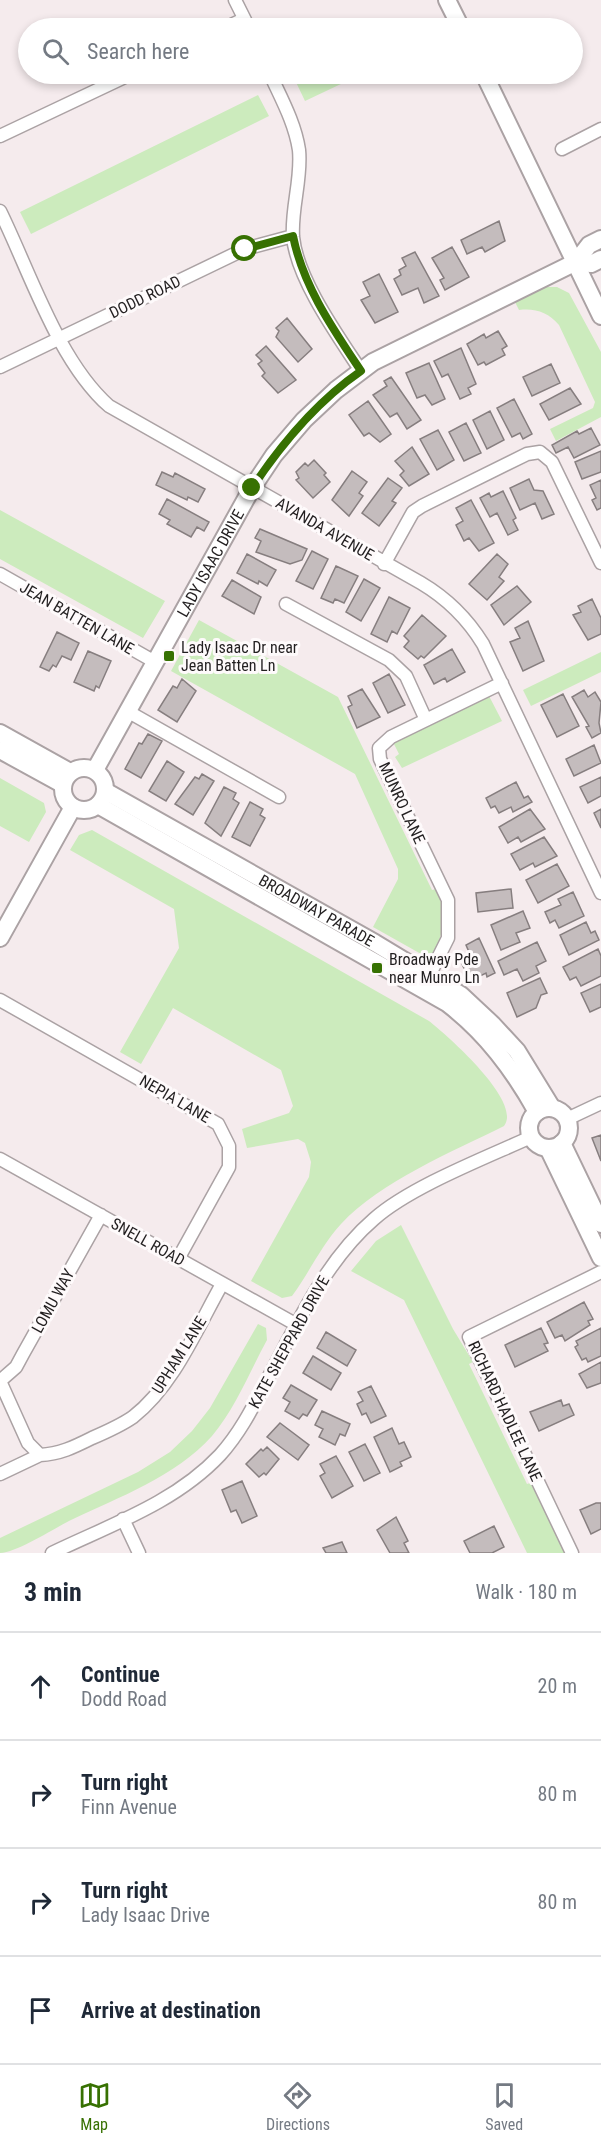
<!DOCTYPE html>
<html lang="en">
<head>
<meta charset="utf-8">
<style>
  :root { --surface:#fff; --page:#f2f2f3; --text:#1f2937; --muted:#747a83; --line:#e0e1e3; --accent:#377102 }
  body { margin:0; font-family:"Roboto Condensed",sans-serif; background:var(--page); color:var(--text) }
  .stop { position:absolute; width:18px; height:18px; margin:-14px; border:4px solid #377102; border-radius:50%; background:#fff }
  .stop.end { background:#377102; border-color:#fff; box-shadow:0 2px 6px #0008 }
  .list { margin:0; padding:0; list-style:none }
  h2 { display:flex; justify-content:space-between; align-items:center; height:78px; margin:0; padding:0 24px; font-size:26px }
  h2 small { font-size:20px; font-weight:400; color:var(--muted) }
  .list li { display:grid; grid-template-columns:39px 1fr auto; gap:18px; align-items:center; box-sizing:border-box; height:108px; padding:0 24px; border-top:2px solid var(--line) }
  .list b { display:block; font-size:22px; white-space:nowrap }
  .list p { margin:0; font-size:20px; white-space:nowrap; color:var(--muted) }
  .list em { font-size:20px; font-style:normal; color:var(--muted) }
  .icon { flex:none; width:33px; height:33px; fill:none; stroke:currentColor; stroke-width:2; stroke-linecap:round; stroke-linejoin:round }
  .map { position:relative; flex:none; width:601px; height:1553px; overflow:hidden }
  .search { position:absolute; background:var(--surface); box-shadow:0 3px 9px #0003; left:18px; right:18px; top:18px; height:66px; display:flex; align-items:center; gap:15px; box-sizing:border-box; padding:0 21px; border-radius:33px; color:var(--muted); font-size:22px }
  .sheet { height:510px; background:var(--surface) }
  nav { display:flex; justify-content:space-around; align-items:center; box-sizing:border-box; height:84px; border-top:2px solid var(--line); background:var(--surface); font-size:16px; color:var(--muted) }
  nav a { display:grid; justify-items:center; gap:3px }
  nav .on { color:var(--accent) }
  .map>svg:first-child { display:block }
</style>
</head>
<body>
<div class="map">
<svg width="601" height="1553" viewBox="0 0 601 1553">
  <rect width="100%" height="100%" fill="#f5ebed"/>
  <path fill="#ccebbd" d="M 304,74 L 362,74 L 305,101 L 294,78 Z
    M 258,95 L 269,116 L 31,234 L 20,212 Z
    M 546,287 L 557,287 L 569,293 L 601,352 L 601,417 L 556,441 L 550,429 L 593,408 L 595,402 L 559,325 C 548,312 535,308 519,310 L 515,302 Z
    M 0,510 L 165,601 L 143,638 L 0,559 Z
    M 199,620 L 338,697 L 432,890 L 436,889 C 448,913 444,937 430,959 L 373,927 L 398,879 L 398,869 L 355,774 L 171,671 Z
    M 601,652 L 601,672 L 531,706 L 523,690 Z
    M 489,696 L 502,721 L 402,768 L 395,757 L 399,754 L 393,742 Z
    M 0,778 L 44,803 L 46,812 L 29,842 L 0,826 Z
    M 92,830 L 429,1021 C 448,1036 523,1102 504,1126 C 452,1152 381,1181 341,1224 C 321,1246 309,1273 292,1296 L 282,1298 L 251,1281 L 309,1177 L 311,1162 L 305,1143 L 298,1139 L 247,1148 L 242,1129 L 289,1113 L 293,1106 L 281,1070 L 173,1008 L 141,1064 L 120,1052 L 179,948 L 174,909 L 70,850 L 79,835 Z
    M 401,1225 L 453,1329 L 473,1362 L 469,1364 L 527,1484 L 530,1483 L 544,1505 L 565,1553 L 527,1553 L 404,1300 L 351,1271 L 376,1241 Z
    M 258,1324 L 266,1328 L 267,1340 C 250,1371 235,1409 212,1436 C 175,1477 119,1497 71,1520 C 53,1529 18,1552 0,1553 L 0,1538 L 138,1472 L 170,1452 L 192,1431 L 210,1408 Z"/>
  <path fill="#c4bcbd" stroke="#867e7f" stroke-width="1.5" d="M 499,221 L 505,241 L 485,252 L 482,247 L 467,254 L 461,240 Z
    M 452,247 L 469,277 L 445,290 L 440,280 L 444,278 L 432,258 Z
    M 415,252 L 439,296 L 424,303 L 418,288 L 402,295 L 394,279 L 401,275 L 399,270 L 406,266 L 402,258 Z
    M 379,274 L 398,312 L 375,323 L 361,300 L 370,296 L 363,282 Z
    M 287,318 L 312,349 L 298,362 L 276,337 L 279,331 L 276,328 Z
    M 498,331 L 507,346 L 502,349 L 505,355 L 486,365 L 484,362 L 478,365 L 467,344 L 484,334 L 486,338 Z
    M 266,346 L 296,380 L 278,393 L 262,376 L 265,373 L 258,364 L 262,361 L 256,355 Z
    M 461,348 L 476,384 L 468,388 L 471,394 L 460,399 L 448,374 L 442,377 L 434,361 Z
    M 429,363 L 445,399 L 432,405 L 425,395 L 417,398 L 406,373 Z
    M 551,364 L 560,383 L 532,396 L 523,377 Z
    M 391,377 L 421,420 L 407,429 L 397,413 L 390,417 L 373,395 L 387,386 L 384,381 Z
    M 570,388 L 581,404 L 549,420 L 540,404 Z
    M 514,399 L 532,434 L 523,439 L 520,433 L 512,437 L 497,408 Z
    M 368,401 L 391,434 L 380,442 L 369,433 L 364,436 L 349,415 Z
    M 490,411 L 504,440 L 487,449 L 473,420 Z
    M 466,423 L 481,453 L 464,461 L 449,432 Z
    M 591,428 L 600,445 L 574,458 L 568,447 L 556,453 L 552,445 L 577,431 L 579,434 Z
    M 438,430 L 454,460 L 437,470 L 420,439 Z
    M 412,447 L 429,474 L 409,486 L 400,475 L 404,471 L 395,461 Z
    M 601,451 L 601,472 L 582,479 L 575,462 Z
    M 314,460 L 326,473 L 324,475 L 330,482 L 313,498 L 296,480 L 299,478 L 296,472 L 305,463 L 308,466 Z
    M 352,471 L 367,482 L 359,493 L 363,496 L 349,516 L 332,500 Z
    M 162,472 L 173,477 L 175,473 L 205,489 L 198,502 L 188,497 L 187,500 L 156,485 Z
    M 388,478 L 402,488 L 392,501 L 396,503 L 379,526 L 362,513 Z
    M 529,479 L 534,490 L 543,491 L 554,514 L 542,519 L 535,503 L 520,510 L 510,488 Z
    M 601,480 L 601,508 L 597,510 L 592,500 L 596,498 L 590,485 Z
    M 503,491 L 516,518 L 513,520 L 518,530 L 508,535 L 497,513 L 490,517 L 480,498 L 489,493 L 491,497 Z
    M 167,499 L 209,522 L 204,531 L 197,527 L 191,537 L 167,524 L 170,520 L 159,514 Z
    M 471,500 L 494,543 L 479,551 L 469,538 L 464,541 L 456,525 L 463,521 L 456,508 Z
    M 260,529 L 307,549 L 302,560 L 290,564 L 256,552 L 261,541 L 255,538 Z
    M 312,551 L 328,559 L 313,589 L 296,581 Z
    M 247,554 L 276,570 L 267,586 L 259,581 L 258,584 L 237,573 Z
    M 497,554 L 508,564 L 499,577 L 504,581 L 487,600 L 469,584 Z
    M 336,566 L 358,576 L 344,603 L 335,599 L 333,603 L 321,598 Z
    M 364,579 L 380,588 L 361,621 L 346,612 Z
    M 232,580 L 261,597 L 254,614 L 222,596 Z
    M 517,586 L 531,602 L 504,625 L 491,605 Z
    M 389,597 L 410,608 L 397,634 L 392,631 L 387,642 L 371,634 Z
    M 592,599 L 601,618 L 601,634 L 588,640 L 573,615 L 581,612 L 578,606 Z
    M 422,615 L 446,636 L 424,658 L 421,656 L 418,659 L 404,647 L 409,641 L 404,636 Z
    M 528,621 L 544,661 L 523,671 L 510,642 L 520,638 L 515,628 Z
    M 57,632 L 79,643 L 71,660 L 62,656 L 56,667 L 53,665 L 49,671 L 40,667 Z
    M 452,649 L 465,672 L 447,682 L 445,678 L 434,684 L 424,665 Z
    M 88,651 L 111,661 L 99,688 L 96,686 L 94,691 L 74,682 Z
    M 389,674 L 405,705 L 388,713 L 373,683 Z
    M 182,679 L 196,691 L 177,722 L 158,710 L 173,686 L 177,688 Z
    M 362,689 L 380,717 L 357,728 L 348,707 L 352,705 L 348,696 Z
    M 584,690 L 588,697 L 595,692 L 601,702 L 599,723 L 601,733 L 592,738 L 586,727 L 589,726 L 572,697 Z
    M 563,694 L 579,726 L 557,737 L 541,705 Z
    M 148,734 L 162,741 L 141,778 L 125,769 L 139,743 L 142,744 Z
    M 594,745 L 601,763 L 574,776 L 566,759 Z
    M 167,761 L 184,772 L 166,801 L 149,791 Z
    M 202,774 L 214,781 L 193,815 L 175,804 L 195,777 L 199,779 Z
    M 601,777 L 601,796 L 588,803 L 580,787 Z
    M 516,782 L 524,798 L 528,796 L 532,802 L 513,812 L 511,807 L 499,813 L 495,806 L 491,808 L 486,798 Z
    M 224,787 L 236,793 L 233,799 L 239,803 L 221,836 L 205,823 Z
    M 250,802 L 263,809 L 260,815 L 265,818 L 250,846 L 232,837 Z
    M 530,809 L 545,829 L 521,842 L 518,837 L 508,843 L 499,827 Z
    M 601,809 L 601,828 L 594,813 Z
    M 544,837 L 557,856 L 535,867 L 533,863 L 520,870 L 511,854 Z
    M 557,864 L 569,886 L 538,903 L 526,880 Z
    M 511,889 L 513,908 L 478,912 L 476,893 Z
    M 573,892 L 584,916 L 559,928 L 555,920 L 550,923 L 545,912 L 561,905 L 558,899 Z
    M 523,911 L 530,928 L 516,933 L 520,942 L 501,950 L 491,925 Z
    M 586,922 L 591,933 L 595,931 L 599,940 L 569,955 L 560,935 Z
    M 479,938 L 495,973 L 487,977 L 486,973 L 470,981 L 462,964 L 472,959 L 466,945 Z
    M 537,942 L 546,961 L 536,966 L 539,973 L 523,981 L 517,969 L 504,975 L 498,961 Z
    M 598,949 L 601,956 L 601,976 L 581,986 L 576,977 L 570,980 L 563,967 Z
    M 540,978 L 547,993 L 541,995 L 536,1008 L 517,1017 L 507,993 Z
    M 601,984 L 601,1007 L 590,1012 L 581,993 Z
    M 601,1135 L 601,1161 L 592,1138 Z
    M 584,1302 L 593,1319 L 588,1321 L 590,1325 L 565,1341 L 562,1335 L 555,1338 L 547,1322 Z
    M 541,1328 L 548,1343 L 544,1344 L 548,1351 L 515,1367 L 505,1345 Z
    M 601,1328 L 601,1356 L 588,1362 L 586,1358 L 582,1360 L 575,1347 L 578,1345 L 576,1341 Z
    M 326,1332 L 356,1350 L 347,1366 L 317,1348 Z
    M 313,1356 L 341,1373 L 331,1390 L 303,1373 Z
    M 601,1362 L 601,1383 L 587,1388 L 579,1374 Z
    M 291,1385 L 317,1400 L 307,1416 L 303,1414 L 299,1419 L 285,1411 L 290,1402 L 283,1398 Z
    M 371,1386 L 386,1416 L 371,1423 L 366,1413 L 362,1415 L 357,1404 L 363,1401 L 358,1392 Z
    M 561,1400 L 563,1406 L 569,1404 L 574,1415 L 539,1431 L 530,1412 Z
    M 322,1411 L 350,1424 L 345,1436 L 340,1434 L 335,1445 L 319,1437 L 323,1429 L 315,1425 Z
    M 280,1423 L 309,1445 L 298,1460 L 267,1437 Z
    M 392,1428 L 399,1444 L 404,1442 L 411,1457 L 400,1462 L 402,1466 L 390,1472 L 374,1437 Z
    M 365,1444 L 380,1473 L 364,1481 L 349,1452 Z
    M 267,1447 L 279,1459 L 266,1475 L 264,1473 L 259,1477 L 246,1464 L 261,1449 L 263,1451 Z
    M 336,1456 L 353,1486 L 332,1498 L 320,1476 L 325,1473 L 320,1464 Z
    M 242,1481 L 257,1516 L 242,1523 L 236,1510 L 231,1512 L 222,1490 Z
    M 596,1503 L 601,1503 L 601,1529 L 591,1534 L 580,1510 Z
    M 396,1517 L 408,1541 L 404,1543 L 409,1553 L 390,1553 L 377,1530 Z
    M 494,1526 L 504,1547 L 492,1553 L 470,1553 L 464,1541 Z
    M 342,1542 L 347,1553 L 326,1553 L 323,1548 Z"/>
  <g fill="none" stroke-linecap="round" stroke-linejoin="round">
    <g stroke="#aba2a4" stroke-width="15">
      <path id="street" d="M 235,0 L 249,28
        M 225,28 L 244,19
        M 270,74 C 281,98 295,123 299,150 C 302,179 291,208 293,237 C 297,279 338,336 361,371
        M 0,136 L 131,74
        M 562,149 L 601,129
        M 0,211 C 30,272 58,361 109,406 L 421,583 C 448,599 467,618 483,644 L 601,893
        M 0,367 L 245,249 L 293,236
        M 384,564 L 413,512 L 422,506 L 527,454 L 540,452 L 552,462 L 601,563
        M 0,574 L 155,662
        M 286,604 L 389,660 L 406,676 L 426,720
        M 127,711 L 279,797
        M 426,982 L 448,938 L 448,900 L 380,759 L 379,748 L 391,737 L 502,683
        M 0,1000 L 218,1124 L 229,1146 L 229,1167 L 178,1259
        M 567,1119 L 601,1103
        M 0,1159 L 297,1325
        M 0,1381 L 28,1443 L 40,1455 C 60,1454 74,1447 92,1438 C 106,1432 120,1426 133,1417 C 174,1385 197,1328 222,1284
        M 0,1381 L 16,1367 L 23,1354 L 101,1215
        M 0,1474 L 40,1455
        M 123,1519 L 139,1553
        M 52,1553 C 110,1525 175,1503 220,1455 C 240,1433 253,1407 266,1382 C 296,1326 325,1261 374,1219 C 410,1187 485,1158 531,1137
        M 572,1553 L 469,1337 L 601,1272"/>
    </g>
    <g stroke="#aba2a4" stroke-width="20">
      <g id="secondary">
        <path d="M 447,0 L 461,28"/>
        <path d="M 484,74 L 601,316"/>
        <path d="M 576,262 L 591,264 L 601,259"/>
        <path d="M 0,733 L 70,772"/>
        <path d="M 0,750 L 62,784"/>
        <circle cx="84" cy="789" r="21"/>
        <path id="s1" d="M 95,770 L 252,488 L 274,455 L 304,420 L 336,390 L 373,362 L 576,262 L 589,245 L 601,239"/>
        <path id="s2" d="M 105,791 L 375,943 L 461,995 L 492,1024 L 517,1051 L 552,1108"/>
        <path d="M 98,805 L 447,1003 C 486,1033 513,1069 537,1112"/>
        <path d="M 0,938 L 73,807"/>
        <circle cx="549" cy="1128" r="20"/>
        <path d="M 562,1143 L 601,1224"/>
        <path d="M 548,1148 L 601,1258"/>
      </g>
    </g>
    <use href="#street" stroke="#fff" stroke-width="12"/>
    <use href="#secondary" stroke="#fff" stroke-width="16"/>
  </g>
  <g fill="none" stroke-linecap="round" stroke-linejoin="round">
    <path stroke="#377102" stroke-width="8" d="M 245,249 L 293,236 C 303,286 333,329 361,371 C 316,402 282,443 252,488"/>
  </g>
  <g fill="#377102" stroke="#fefafb" stroke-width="2">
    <rect x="163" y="650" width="12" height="12" rx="3"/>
    <rect x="371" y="962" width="12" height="12" rx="3"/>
  </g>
  <g text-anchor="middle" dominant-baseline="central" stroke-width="6" stroke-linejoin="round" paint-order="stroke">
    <g font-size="16" fill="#221f20" stroke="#fefafb">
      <text transform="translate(145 297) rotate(-26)">DODD ROAD</text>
      <text transform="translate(325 529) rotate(30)">AVANDA AVENUE</text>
      <text stroke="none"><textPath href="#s1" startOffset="237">LADY ISAAC DRIVE</textPath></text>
      <text transform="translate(77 618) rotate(30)">JEAN BATTEN LANE</text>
      <text transform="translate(402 803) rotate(65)">MUNRO LANE</text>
      <text stroke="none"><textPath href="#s2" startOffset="243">BROADWAY PARADE</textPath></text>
      <text transform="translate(175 1099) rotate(30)">NEPIA LANE</text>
      <text transform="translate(148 1242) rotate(29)">SNELL ROAD</text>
      <text transform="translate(53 1301) rotate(-61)">LOMU WAY</text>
      <text transform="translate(289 1342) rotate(-61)">KATE SHEPPARD DRIVE</text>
      <text transform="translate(179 1355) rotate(-58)">UPHAM LANE</text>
      <text transform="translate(505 1411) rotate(65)">RICHARD HADLEE LANE</text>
    </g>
    <g font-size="16" fill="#221f20" stroke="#fefafb" text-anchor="start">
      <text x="181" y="647">Lady Isaac Dr near<tspan x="181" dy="18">Jean Batten Ln</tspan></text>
      <text x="389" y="959">Broadway Pde<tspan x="389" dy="18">near Munro Ln</tspan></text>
    </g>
  </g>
</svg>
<div class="stop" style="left:245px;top:249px"></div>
<div class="stop end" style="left:252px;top:488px"></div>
<div class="search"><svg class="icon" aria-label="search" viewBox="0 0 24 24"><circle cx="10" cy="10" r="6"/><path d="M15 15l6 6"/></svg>Search here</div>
</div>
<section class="sheet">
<h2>3 min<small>Walk · 180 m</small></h2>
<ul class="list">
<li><svg class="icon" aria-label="ahead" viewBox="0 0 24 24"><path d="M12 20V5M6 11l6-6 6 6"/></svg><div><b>Continue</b><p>Dodd Road</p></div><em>20 m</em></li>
<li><svg class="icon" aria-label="right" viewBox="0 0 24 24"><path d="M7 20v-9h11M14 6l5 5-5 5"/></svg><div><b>Turn right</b><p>Finn Avenue</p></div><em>80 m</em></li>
<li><svg class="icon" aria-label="right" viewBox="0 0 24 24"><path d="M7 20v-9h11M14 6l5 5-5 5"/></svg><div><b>Turn right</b><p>Lady Isaac Drive</p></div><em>80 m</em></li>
<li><svg class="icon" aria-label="arrive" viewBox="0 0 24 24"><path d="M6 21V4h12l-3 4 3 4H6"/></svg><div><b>Arrive at destination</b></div></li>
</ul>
</section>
<nav>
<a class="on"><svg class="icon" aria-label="map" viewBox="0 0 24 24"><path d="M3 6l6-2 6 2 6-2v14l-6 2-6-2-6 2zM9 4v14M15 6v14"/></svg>Map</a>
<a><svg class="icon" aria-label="directions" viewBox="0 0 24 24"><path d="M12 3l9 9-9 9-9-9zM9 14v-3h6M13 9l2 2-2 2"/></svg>Directions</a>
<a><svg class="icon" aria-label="saved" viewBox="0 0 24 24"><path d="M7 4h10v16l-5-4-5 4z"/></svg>Saved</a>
</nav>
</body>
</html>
